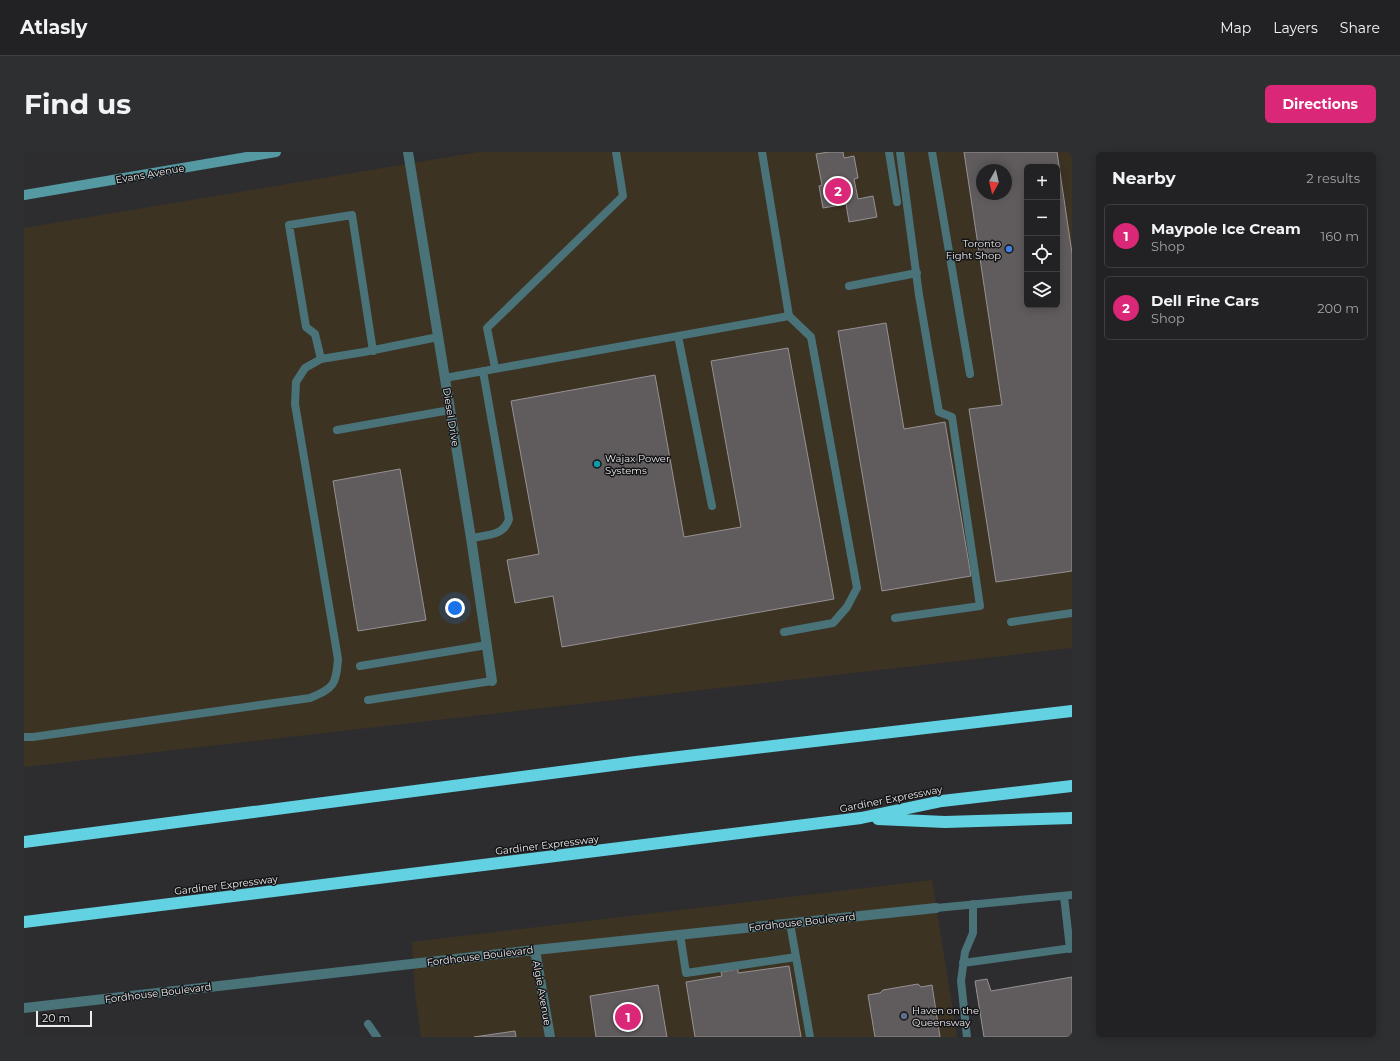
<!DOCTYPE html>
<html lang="en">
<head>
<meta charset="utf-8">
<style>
  :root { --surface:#222224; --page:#2e2f31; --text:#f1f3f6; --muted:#a2a4a6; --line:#3f3f41; --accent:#db2777 }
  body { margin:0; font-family:Montserrat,sans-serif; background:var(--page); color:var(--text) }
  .controls { position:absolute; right:12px; top:12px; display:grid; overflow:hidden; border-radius:6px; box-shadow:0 2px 10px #0003 }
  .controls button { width:36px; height:36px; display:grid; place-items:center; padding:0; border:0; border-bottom:1px solid var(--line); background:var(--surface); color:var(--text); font:20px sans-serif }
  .compass { position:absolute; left:952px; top:12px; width:36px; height:36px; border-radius:50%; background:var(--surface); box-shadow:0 2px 10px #0003; rotate:188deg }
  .scale { position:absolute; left:12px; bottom:10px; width:56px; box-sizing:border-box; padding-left:4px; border:2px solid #ebebed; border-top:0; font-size:11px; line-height:14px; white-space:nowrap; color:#ebebed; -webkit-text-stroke:3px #151517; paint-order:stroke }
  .you { position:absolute; left:431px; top:456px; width:14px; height:14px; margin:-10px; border:3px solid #fff; border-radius:50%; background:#1a73e8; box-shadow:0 0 0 6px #1a73e833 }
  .badge { display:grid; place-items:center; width:26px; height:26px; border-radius:50%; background:var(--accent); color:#fff; font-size:13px; font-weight:700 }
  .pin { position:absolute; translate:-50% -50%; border:2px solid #fff; box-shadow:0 1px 4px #0006 }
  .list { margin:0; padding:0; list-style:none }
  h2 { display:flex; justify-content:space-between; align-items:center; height:52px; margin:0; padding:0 16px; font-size:17px }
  h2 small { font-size:13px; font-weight:400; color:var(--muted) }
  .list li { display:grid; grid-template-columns:26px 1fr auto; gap:12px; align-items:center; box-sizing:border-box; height:64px; margin:0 8px 8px; padding:0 8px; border:1px solid var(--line); border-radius:6px }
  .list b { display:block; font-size:15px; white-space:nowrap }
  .list p { margin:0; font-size:13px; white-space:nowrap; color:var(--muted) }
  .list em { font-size:13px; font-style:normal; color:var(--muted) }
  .icon { flex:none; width:22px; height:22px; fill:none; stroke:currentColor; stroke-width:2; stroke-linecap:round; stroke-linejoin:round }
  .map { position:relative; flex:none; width:1048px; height:885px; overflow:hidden; border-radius:6px }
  header { display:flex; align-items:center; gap:24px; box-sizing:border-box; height:56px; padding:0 20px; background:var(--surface); border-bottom:1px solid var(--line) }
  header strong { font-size:19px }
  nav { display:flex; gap:22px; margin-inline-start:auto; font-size:14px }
  .intro { display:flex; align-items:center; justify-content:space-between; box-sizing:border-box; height:96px; padding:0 24px }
  h1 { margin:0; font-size:28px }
  .button { padding:10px 18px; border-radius:6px; background:var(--accent); color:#fff; font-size:14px; font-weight:700 }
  main { display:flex; gap:24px; padding:0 24px }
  aside { flex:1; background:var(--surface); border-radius:6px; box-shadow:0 2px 10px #0003 }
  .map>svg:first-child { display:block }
</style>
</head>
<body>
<header>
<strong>Atlasly</strong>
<nav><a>Map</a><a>Layers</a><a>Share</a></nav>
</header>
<div class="intro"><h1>Find us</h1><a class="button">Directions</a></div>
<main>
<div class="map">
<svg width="1048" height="885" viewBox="0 0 1048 885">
  <rect width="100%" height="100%" fill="#2d2d30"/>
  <path fill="#3d3323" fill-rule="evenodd" d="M 454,0 L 1048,0 L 1048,496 L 0,615 L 0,76 ZM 1003,15 L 1033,15 L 1033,153 L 1003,153 ZM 958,18 L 982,18 L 982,42 L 958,42 Z
    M 908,728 L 933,885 L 397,885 L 391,841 L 388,790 Z"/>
  <path fill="#605b5d" stroke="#969194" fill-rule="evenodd" d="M 805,0 L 819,0 L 820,6 L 830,4 L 834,26 L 830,27 L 834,47 L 849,44 L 853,65 L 825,70 L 822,52 L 799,56 L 795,34 L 798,33 L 792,2 Z
    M 940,0 L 1033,0 L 1048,101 L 1048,419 L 972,430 L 945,257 L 978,253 ZM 1003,15 L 1033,15 L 1033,153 L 1003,153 ZM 958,18 L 982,18 L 982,42 L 958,42 Z
    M 862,171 L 880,277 L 921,270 L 947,424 L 858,439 L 814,179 Z
    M 764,196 L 810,447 L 538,495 L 529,444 L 491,451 L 483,408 L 515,402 L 487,249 L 631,223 L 660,385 L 717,375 L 687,209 Z
    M 376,317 L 402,468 L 334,479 L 309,329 Z
    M 765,814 L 777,885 L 671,885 L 662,830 L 698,824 L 697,820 L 714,817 L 714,821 Z
    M 1048,825 L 1048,885 L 960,885 L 951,829 L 963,827 L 967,839 Z
    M 894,832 L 897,835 L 908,833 L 916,885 L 851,885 L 844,843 L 856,841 L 859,838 Z
    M 634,833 L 643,885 L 572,885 L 566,844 Z
    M 491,879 L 492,885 L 450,885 Z"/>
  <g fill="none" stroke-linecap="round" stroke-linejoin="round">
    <path stroke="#497279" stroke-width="8" d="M 738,0 L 765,164 L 787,185 L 833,436 L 823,455 L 809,471 L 760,480
      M 865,0 L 873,50
      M 908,0 L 946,222
      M 825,134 L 893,121
      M 654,184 L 688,354
      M 297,207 L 291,182 L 282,175 L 265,73 L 328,63 L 349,199
      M 471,216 L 463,176 L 599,44 L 592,0
      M 421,226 L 765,164
      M 313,278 L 426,258
      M 447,386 C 463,383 480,384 485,367 L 459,219
      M 871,466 L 956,454 L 928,265 L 915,260 L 895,143 L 876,0
      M 987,470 L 1048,461
      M 336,514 L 463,493
      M 344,548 L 468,529
      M 0,585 L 9,585 L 286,546 C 310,536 312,533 314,507 L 271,252 L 272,230 L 281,216 L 297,207 L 340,200 L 414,185
      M 1040,744 L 1046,797
      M 912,756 L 1048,743
      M 766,771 L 786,885
      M 656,782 L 662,821 L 772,805
      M 939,811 L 1048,796
      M 344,872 L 353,885
      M 943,885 L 937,829 L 941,800 L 949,781 L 949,752"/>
    <path stroke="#497279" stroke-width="10" d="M 384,0 L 447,386 L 468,529
      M 511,798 L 526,885
      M 0,856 L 511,798 L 912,756"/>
    <path stroke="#5599a3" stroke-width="10" d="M 0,43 L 252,0"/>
    <path stroke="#62d1e2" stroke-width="12" d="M 854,667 L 921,670 L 1048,666
      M 0,690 L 612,610 L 1048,559
      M 0,770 L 837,666 L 918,649 L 1048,634"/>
  </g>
  <circle fill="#3f7fe0" stroke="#151517" stroke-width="1.5" cx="985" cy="97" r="4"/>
  <circle fill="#0f9aa8" stroke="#151517" stroke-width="1.5" cx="573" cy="312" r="4"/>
  <circle fill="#5c6f8a" stroke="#151517" stroke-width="1.5" cx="880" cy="864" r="4"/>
  <g text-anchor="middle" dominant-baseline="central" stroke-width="3" stroke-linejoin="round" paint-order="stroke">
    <g font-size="10" fill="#ebebed" stroke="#151517">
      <text transform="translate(126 22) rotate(-10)">Evans Avenue</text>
      <text transform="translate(427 265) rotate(81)">Diesel Drive</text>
      <text transform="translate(867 647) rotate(-11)">Gardiner Expressway</text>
      <text transform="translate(523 693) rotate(-7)">Gardiner Expressway</text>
      <text transform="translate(202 733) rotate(-7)">Gardiner Expressway</text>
      <text transform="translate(778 770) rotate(-6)">Fordhouse Boulevard</text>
      <text transform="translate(456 804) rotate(-7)">Fordhouse Boulevard</text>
      <text transform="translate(134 841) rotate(-7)">Fordhouse Boulevard</text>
      <text transform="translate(518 841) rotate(80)">Algie Avenue</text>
    </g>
    <g font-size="10" fill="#ebebed" stroke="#151517" text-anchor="start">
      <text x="977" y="91" text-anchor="end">Toronto<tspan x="977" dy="12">Fight Shop</tspan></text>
      <text x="581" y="306">Wajax Power<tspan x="581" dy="12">Systems</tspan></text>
      <text x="888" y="858">Haven on the<tspan x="888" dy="12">Queensway</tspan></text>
    </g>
  </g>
</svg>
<div class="controls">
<button>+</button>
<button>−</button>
<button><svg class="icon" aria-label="locate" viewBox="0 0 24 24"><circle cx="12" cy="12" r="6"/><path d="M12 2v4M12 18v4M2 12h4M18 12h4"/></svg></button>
<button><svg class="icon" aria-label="layers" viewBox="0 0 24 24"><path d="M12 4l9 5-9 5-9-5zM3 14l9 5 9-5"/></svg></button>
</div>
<svg class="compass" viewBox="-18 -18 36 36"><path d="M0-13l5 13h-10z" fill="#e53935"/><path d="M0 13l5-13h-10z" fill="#a2a4a6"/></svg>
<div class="scale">20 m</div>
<div class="you"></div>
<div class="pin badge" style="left:604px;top:865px">1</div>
<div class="pin badge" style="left:814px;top:39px">2</div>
</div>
<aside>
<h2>Nearby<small>2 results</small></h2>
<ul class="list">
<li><span class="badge">1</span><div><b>Maypole Ice Cream</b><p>Shop</p></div><em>160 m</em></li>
<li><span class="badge">2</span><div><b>Dell Fine Cars</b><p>Shop</p></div><em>200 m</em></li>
</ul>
</aside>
</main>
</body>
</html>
